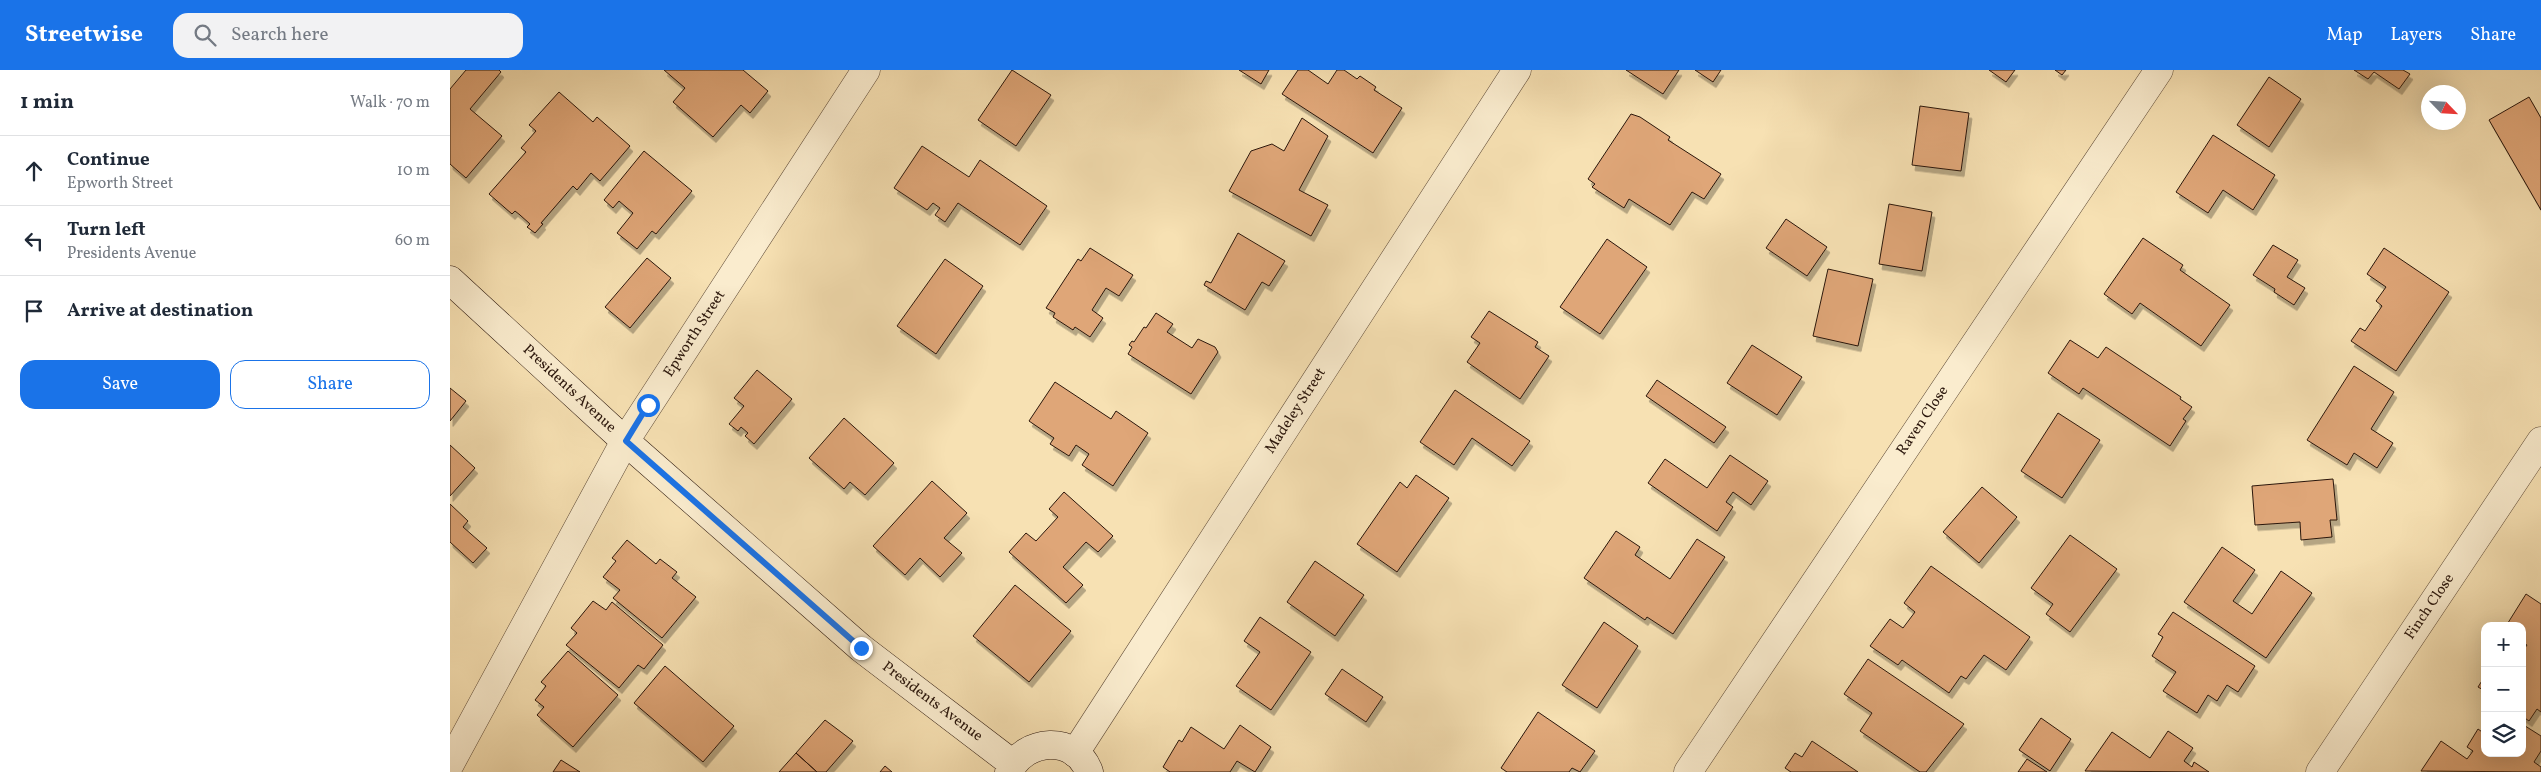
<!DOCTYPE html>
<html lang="en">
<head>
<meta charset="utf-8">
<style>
  :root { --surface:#fff; --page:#f2f2f3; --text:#1f2937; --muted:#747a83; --line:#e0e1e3; --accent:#1a73e8 }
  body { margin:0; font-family:Vollkorn,serif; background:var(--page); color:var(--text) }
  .controls { position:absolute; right:15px; bottom:15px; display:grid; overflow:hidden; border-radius:10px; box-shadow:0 5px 20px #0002 }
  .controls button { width:45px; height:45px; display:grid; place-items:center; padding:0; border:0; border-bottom:1px solid var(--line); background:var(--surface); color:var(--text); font:25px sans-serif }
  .compass { position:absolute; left:1971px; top:15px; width:45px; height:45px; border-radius:50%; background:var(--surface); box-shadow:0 5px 20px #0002; rotate:115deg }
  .stop { position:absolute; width:15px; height:15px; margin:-11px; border:4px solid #1a73e8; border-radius:50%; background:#fff }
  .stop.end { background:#1a73e8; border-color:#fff; box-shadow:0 1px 5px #0008 }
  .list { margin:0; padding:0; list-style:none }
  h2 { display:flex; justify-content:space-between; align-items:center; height:65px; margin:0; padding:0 20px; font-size:21px }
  h2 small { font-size:16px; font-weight:400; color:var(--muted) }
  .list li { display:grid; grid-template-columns:32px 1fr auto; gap:15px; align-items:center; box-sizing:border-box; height:70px; padding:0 20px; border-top:1px solid var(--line) }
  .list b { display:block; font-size:19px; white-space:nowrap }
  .list p { margin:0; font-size:16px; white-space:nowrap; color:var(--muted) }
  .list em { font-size:16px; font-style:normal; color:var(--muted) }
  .actions { display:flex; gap:10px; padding:15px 20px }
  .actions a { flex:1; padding:11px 0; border:1px solid var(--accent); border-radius:15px; text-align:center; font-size:18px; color:var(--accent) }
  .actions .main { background:var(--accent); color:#fff }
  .icon { flex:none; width:28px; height:28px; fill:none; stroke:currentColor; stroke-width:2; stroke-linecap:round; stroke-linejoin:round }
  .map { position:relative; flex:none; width:2091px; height:702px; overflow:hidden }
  header { display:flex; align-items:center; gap:30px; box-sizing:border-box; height:70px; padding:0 25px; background:var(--accent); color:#fff }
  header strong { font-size:24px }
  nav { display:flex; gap:28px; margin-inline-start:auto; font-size:18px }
  .search { width:350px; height:45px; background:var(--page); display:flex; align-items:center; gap:12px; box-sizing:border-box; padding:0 18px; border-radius:15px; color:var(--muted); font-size:19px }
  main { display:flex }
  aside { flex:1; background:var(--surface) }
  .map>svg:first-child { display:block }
</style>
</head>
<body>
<header>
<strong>Streetwise</strong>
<div class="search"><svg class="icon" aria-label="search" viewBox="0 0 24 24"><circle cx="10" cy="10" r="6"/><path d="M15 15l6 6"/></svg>Search here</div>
<nav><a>Map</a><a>Layers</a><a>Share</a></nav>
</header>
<main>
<aside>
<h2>1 min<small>Walk · 70 m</small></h2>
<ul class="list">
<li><svg class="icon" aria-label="ahead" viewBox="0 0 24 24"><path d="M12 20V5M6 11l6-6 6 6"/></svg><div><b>Continue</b><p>Epworth Street</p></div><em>10 m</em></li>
<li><svg class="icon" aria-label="left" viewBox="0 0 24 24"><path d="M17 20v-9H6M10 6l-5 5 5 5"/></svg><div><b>Turn left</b><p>Presidents Avenue</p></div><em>60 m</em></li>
<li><svg class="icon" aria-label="arrive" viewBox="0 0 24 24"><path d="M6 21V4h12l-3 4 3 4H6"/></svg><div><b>Arrive at destination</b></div></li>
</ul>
<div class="actions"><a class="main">Save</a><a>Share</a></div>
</aside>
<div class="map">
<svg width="2091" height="702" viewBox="0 0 2091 702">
  <defs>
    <filter id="shadow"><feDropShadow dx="3" dy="5.5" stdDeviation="0" flood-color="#0004"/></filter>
  </defs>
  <rect width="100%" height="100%" fill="#f7e1b3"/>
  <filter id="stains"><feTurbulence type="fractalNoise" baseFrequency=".004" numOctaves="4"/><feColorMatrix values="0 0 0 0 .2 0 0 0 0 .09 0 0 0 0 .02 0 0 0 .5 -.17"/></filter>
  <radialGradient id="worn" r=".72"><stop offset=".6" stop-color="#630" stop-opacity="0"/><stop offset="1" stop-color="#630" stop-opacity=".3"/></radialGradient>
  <path fill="#dfa678" stroke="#2a160c" filter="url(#shadow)" d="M 16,0 L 49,0 L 51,2 L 20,39 L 52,66 L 16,108 L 0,94 L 0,19 Z
    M 214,0 L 293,0 L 318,21 L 300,43 L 291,35 L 263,67 L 223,32 L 235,18 Z
    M 562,0 L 601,25 L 566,76 L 528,50 Z
    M 789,0 L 819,0 L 811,14 Z
    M 848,0 L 858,0 L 878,14 L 887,0 L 894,0 L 907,9 L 910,6 L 926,17 L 924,20 L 952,38 L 923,83 L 832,24 Z
    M 1176,0 L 1229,0 L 1213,24 Z
    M 1245,0 L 1271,0 L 1263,12 Z
    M 1539,0 L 1565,0 L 1556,12 Z
    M 1605,0 L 1616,0 L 1612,5 Z
    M 1904,0 L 1953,0 L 1960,4 L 1949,19 L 1924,2 L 1918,9 Z
    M 1819,7 L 1851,29 L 1819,77 L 1787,55 Z
    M 109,22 L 143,52 L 147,47 L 180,76 L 150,111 L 141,103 L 127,120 L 123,116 L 91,153 L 93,154 L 85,163 L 77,157 L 80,154 L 70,145 L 65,141 L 62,144 L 39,124 L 76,82 L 71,78 L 86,61 L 79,55 Z
    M 2079,27 L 2091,48 L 2091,140 L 2039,50 Z
    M 1470,36 L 1519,43 L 1511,101 L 1462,95 Z
    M 1181,44 L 1190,47 L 1220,67 L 1218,70 L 1271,104 L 1254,129 L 1242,122 L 1220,155 L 1179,129 L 1174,138 L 1142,117 L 1145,114 L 1138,109 Z
    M 852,48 L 878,66 L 849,120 L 878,135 L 861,166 L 779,121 L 801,81 L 822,74 L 834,81 Z
    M 1763,65 L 1825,105 L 1803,140 L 1773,120 L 1758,143 L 1726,122 Z
    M 472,76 L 519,107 L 530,90 L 597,136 L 570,175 L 508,133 L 495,152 L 485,145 L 490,138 L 483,133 L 477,140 L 444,118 Z
    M 194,81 L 242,121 L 206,164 L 202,161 L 187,179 L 167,163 L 183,143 L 169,131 L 163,138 L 154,130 Z
    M 1439,134 L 1482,142 L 1472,201 L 1429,194 Z
    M 1336,149 L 1377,177 L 1357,206 L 1316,178 Z
    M 788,163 L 835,191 L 819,216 L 812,212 L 795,240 L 754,215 L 756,211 L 761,213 Z
    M 1693,168 L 1733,195 L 1730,200 L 1780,235 L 1751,276 L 1690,233 L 1682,244 L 1654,224 Z
    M 1157,169 L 1197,197 L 1150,264 L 1110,237 Z
    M 1823,175 L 1848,190 L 1837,207 L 1855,218 L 1844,235 L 1824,222 L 1825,219 L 1803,205 Z
    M 640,178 L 683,205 L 669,226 L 656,218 L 642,240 L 653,248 L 640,267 L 625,257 L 623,260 L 603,247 L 605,243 L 596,238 L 628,189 L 631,191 Z
    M 1934,178 L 1999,222 L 1946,301 L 1901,271 L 1910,258 L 1915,261 L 1932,236 L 1926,231 L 1936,217 L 1917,204 Z
    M 197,188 L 221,208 L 180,258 L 155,237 Z
    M 495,189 L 533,216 L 486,284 L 447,256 Z
    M 1378,199 L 1423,209 L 1408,276 L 1363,266 Z
    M 1039,241 L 1088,272 L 1085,277 L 1099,286 L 1070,329 L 1017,292 L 1030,273 L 1021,267 Z
    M 706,243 L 723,254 L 717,262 L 742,278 L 748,269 L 765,277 L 768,282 L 741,324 L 678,284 L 682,277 L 679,275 L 682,271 L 684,272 L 694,257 L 696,258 Z
    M 1620,270 L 1648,288 L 1656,277 L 1731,327 L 1730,329 L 1742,337 L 1733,349 L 1736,351 L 1720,376 L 1633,318 L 1629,324 L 1598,303 Z
    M 1302,275 L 1352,307 L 1327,345 L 1277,313 Z
    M 1904,296 L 1944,322 L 1921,359 L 1943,373 L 1927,398 L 1904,383 L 1897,395 L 1857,370 Z
    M 307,300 L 342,329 L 304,374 L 295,366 L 298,363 L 291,357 L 288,361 L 279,354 L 294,336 L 284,328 Z
    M 1207,310 L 1276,357 L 1264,373 L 1196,326 Z
    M 605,312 L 661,349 L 666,341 L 698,363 L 663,416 L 632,395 L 639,384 L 626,375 L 619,386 L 600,374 L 604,368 L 579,351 Z
    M 0,318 L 16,331 L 0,351 Z
    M 1005,320 L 1080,371 L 1062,396 L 1022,368 L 1004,395 L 970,372 Z
    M 1608,343 L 1650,370 L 1612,428 L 1571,401 Z
    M 394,348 L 444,393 L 415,425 L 400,412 L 394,419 L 359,388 Z
    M 0,375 L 25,398 L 0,426 Z
    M 1280,385 L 1318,411 L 1301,435 L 1283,422 L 1276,432 L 1283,437 L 1267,461 L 1198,413 L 1215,389 L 1257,418 Z
    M 966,405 L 999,428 L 947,502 L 907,474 L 950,412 L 957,418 Z
    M 1883,409 L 1887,450 L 1880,450 L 1882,467 L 1851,470 L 1850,452 L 1805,455 L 1802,416 Z
    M 482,411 L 517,443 L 494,468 L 512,483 L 490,507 L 470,488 L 455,505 L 423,476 Z
    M 1532,417 L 1567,447 L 1529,493 L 1493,462 Z
    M 614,422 L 663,466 L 648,482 L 636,472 L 613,497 L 633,515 L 616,533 L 559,482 L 576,463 L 586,471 L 608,447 L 599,439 Z
    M 0,434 L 18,451 L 13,457 L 37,478 L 23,493 L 0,472 Z
    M 1166,461 L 1190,477 L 1185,485 L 1220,509 L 1247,469 L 1275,487 L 1223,564 L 1197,547 L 1195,550 L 1134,508 Z
    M 1620,465 L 1667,499 L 1620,562 L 1596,544 L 1603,534 L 1581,518 Z
    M 177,470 L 206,494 L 210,489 L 227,502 L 222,508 L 246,527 L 212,568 L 163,528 L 170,520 L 153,507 L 166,491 L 162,488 Z
    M 1772,477 L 1805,500 L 1783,531 L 1802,544 L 1831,501 L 1862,523 L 1816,588 L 1734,532 Z
    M 865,491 L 914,525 L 885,566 L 837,532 Z
    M 1481,496 L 1580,567 L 1556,600 L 1534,585 L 1516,609 L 1511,606 L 1499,623 L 1452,590 L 1448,595 L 1420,576 L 1440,549 L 1453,558 L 1465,542 L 1454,533 Z
    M 565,515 L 621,561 L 579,612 L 523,566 Z
    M 2076,524 L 2091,534 L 2091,642 L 2087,639 L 2079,651 L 2072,646 L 2072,582 L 2077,575 L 2072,572 L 2072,556 L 2056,556 Z
    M 143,531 L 156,540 L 162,532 L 213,575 L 194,599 L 188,595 L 169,618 L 116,575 L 127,563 L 121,558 Z
    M 1723,542 L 1805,596 L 1788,622 L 1777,615 L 1767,631 L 1758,625 L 1747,643 L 1713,621 L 1726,602 L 1702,586 L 1713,567 L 1708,564 Z
    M 810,547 L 861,582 L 821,640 L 786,616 L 810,582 L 794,571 Z
    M 1154,552 L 1188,576 L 1147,638 L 1112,615 Z
    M 118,581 L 168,625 L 123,677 L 87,645 L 94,637 L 85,630 L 96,616 L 91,612 Z
    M 1418,589 L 1514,654 L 1476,702 L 1470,702 L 1410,661 L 1422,643 L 1394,624 Z
    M 215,596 L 284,656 L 253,692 L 184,633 Z
    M 892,599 L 933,627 L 916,652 L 875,624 Z
    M 2035,606 L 2035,621 L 2028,617 Z
    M 1088,642 L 1145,681 L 1130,702 L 1122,698 L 1119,702 L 1057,702 L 1051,698 Z
    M 1591,648 L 1621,669 L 1600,701 L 1569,680 Z
    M 375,650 L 403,671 L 376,702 L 367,702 L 346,683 Z
    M 2072,654 L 2091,666 L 2091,681 L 2084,692 L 2091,697 L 2091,702 L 1971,701 L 1991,671 L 2017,689 L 2023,681 L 2017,677 L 2028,659 L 2035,664 L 2035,683 L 2072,683 Z
    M 790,655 L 821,677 L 805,702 L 787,691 L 780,702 L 720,702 L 713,697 L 729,670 L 732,672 L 741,657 L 774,679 Z
    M 1718,661 L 1743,678 L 1734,691 L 1742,697 L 1744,692 L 1759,702 L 1635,701 L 1662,662 L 1700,688 Z
    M 1362,671 L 1408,702 L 1341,702 L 1335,698 L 1345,683 L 1352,687 Z
    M 346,683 L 367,702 L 329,702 Z
    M 1577,689 L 1597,702 L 1568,702 Z
    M 111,690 L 130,702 L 103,702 Z
    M 435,696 L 442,702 L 430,702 Z"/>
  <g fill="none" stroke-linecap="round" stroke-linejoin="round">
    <g stroke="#5d4936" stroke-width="29">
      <path id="street" d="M 625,683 L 1067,0
        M 0,694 L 175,371 L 416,0
        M 1238,702 L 1709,0
        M 1870,702 L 2091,371"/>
    </g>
    <g stroke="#2a160c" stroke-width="29">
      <path id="secondary" d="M 0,210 L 175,371 L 411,578 L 563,694
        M 559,702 C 574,668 626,664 639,702"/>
    </g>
    <use href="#street" stroke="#faecce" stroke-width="28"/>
    <use href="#secondary" stroke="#faecce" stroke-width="28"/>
  </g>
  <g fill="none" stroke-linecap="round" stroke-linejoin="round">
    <path stroke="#1a73e8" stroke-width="6" d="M 198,335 L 176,371 L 411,578"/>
  </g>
  <g text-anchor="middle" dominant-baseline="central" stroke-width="4" stroke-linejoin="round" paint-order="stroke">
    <g font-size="15" fill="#2a160c" stroke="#faecce">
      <text transform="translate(245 264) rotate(-57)">Epworth Street</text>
      <text transform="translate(119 319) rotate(43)">Presidents Avenue</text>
      <text transform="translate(846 341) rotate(-57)">Madeley Street</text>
      <text transform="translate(1473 351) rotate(-56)">Raven Close</text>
      <text transform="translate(1980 537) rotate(-56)">Finch Close</text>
      <text transform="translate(482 632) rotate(37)">Presidents Avenue</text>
    </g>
  </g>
  <rect width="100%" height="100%" filter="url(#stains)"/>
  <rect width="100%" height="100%" fill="url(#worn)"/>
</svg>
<div class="controls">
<button>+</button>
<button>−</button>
<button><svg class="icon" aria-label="layers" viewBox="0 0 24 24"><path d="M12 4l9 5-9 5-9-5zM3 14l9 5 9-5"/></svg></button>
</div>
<svg class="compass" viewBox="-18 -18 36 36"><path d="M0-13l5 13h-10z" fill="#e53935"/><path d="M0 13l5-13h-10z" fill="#747a83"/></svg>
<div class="stop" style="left:198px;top:335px"></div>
<div class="stop end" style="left:411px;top:578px"></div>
</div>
</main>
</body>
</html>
